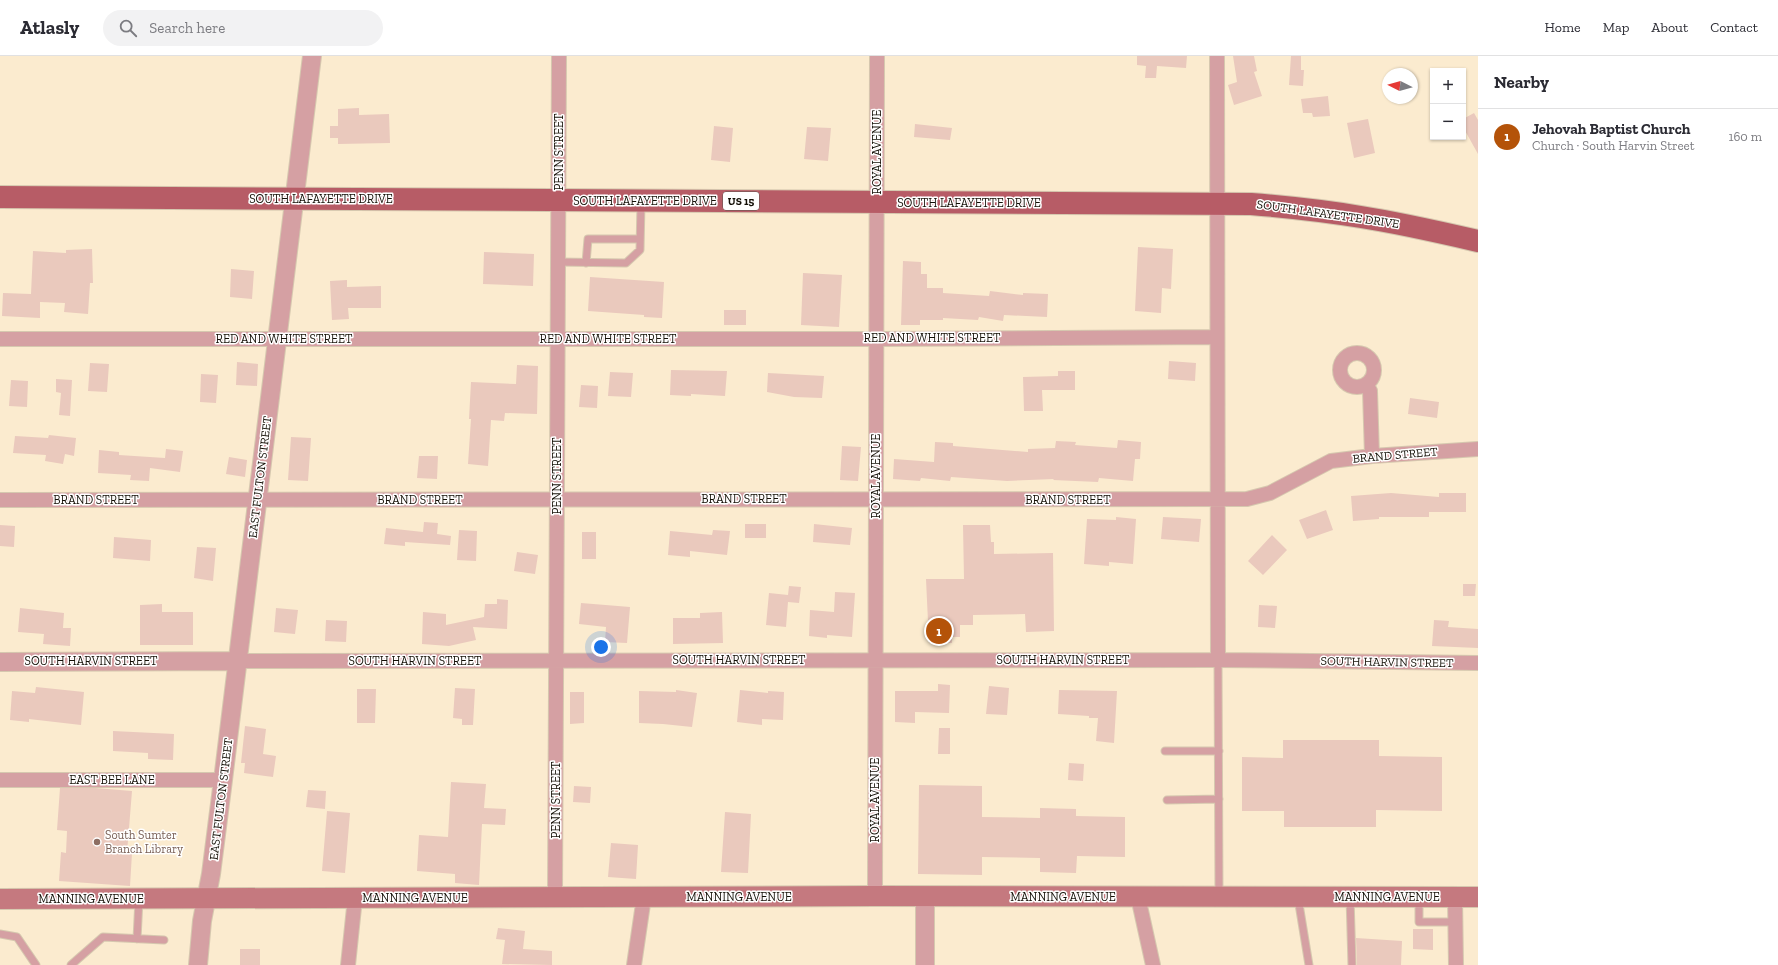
<!DOCTYPE html>
<html lang="en">
<head>
<meta charset="utf-8">
<style>
  :root { --surface:#fff; --page:#f2f2f3; --text:#2b2b33; --muted:#7c7c81; --line:#e1e1e2; --accent:#b45309 }
  body { margin:0; font-family:"Zilla Slab",serif; background:var(--page); color:var(--text) }
  .controls { position:absolute; right:12px; top:12px; display:grid; overflow:hidden; border-radius:0px; box-shadow:0 1px 3px #0004 }
  .controls button { width:36px; height:36px; display:grid; place-items:center; padding:0; border:0; border-bottom:1px solid var(--line); background:var(--surface); color:var(--text); font:20px sans-serif }
  .compass { position:absolute; left:1382px; top:12px; width:36px; height:36px; border-radius:50%; background:var(--surface); box-shadow:0 1px 3px #0004; rotate:276deg }
  .you { position:absolute; left:601px; top:591px; width:14px; height:14px; margin:-10px; border:3px solid #fff; border-radius:50%; background:#1a73e8; box-shadow:0 0 0 6px #1a73e833 }
  .badge { display:grid; place-items:center; width:26px; height:26px; border-radius:50%; background:var(--accent); color:#fff; font-size:13px; font-weight:700 }
  .pin { position:absolute; translate:-50% -50%; border:2px solid #fff; box-shadow:0 1px 4px #0006 }
  .list { margin:0; padding:0; list-style:none }
  h2 { display:flex; justify-content:space-between; align-items:center; height:52px; margin:0; padding:0 16px; font-size:17px }
  h2 small { font-size:13px; font-weight:400; color:var(--muted) }
  .list li { display:grid; grid-template-columns:26px 1fr auto; gap:12px; align-items:center; box-sizing:border-box; height:56px; padding:0 16px; border-top:1px solid var(--line) }
  .list b { display:block; font-size:15px; white-space:nowrap }
  .list p { margin:0; font-size:13px; white-space:nowrap; color:var(--muted) }
  .list em { font-size:13px; font-style:normal; color:var(--muted) }
  .icon { flex:none; width:22px; height:22px; fill:none; stroke:currentColor; stroke-width:2; stroke-linecap:round; stroke-linejoin:round }
  .map { position:relative; flex:none; width:1478px; height:909px; overflow:hidden }
  header { display:flex; align-items:center; gap:24px; box-sizing:border-box; height:56px; padding:0 20px; background:var(--surface); border-bottom:1px solid var(--line) }
  header strong { font-size:19px }
  nav { display:flex; gap:22px; margin-inline-start:auto; font-size:14px }
  .search { width:280px; height:36px; background:var(--page); display:flex; align-items:center; gap:10px; box-sizing:border-box; padding:0 14px; border-radius:22px; color:var(--muted); font-size:15px }
  main { display:flex }
  aside { flex:1; background:var(--surface) }
  .map>svg:first-child { display:block }
</style>
</head>
<body>
<header>
<strong>Atlasly</strong>
<div class="search"><svg class="icon" aria-label="search" viewBox="0 0 24 24"><circle cx="10" cy="10" r="6"/><path d="M15 15l6 6"/></svg>Search here</div>
<nav><a>Home</a><a>Map</a><a>About</a><a>Contact</a></nav>
</header>
<main>
<div class="map">
<svg width="1478" height="909" viewBox="0 0 1478 909">
  <rect width="100%" height="100%" fill="#fbebcf"/>
  <path fill="#eac9bd" d="M 1137,0 L 1187,0 L 1186,12 L 1157,10 L 1156,22 L 1145,22 L 1146,10 L 1137,9 Z
    M 1233,0 L 1254,0 L 1257,15 L 1254,16 L 1262,40 L 1234,49 L 1228,29 L 1237,26 Z
    M 1291,0 L 1301,0 L 1301,14 L 1304,14 L 1303,30 L 1289,29 Z
    M 1328,40 L 1330,60 L 1313,61 L 1312,57 L 1303,57 L 1301,43 Z
    M 359,52 L 359,59 L 389,58 L 390,87 L 338,88 L 338,82 L 330,82 L 330,70 L 338,70 L 338,53 Z
    M 1474,57 L 1478,64 L 1478,98 L 1463,71 L 1463,63 Z
    M 1368,63 L 1375,97 L 1354,102 L 1347,67 Z
    M 915,68 L 952,72 L 950,84 L 914,81 Z
    M 714,70 L 733,72 L 730,106 L 711,104 Z
    M 807,71 L 831,72 L 828,105 L 804,103 Z
    M 1138,191 L 1173,193 L 1171,233 L 1162,232 L 1161,257 L 1135,255 Z
    M 92,193 L 93,227 L 90,227 L 88,258 L 64,256 L 65,247 L 40,246 L 40,262 L 2,260 L 3,237 L 31,238 L 33,195 L 66,197 L 66,194 Z
    M 484,196 L 534,198 L 533,230 L 483,228 Z
    M 903,205 L 921,206 L 921,218 L 927,218 L 927,232 L 943,232 L 943,237 L 989,240 L 990,235 L 1023,239 L 1023,237 L 1048,238 L 1047,261 L 1004,259 L 1003,265 L 979,261 L 978,264 L 943,262 L 943,264 L 920,264 L 920,269 L 901,269 Z
    M 231,213 L 254,215 L 252,243 L 230,241 Z
    M 803,217 L 842,219 L 839,271 L 801,269 Z
    M 590,221 L 664,226 L 662,262 L 644,261 L 644,259 L 588,255 Z
    M 347,224 L 347,231 L 381,230 L 381,252 L 348,252 L 349,263 L 332,264 L 330,225 Z
    M 724,254 L 746,254 L 746,269 L 724,269 Z
    M 1169,305 L 1196,307 L 1195,325 L 1168,323 Z
    M 237,306 L 258,308 L 257,330 L 236,329 Z
    M 90,307 L 109,308 L 107,336 L 88,335 Z
    M 517,309 L 538,310 L 537,358 L 505,357 L 504,365 L 491,364 L 488,410 L 468,408 L 471,363 L 469,363 L 471,326 L 516,328 Z
    M 671,314 L 727,315 L 725,340 L 691,338 L 691,340 L 670,339 Z
    M 1058,315 L 1075,315 L 1075,334 L 1042,334 L 1043,355 L 1024,355 L 1023,321 L 1058,320 Z
    M 610,316 L 633,317 L 631,341 L 608,340 Z
    M 768,317 L 824,320 L 822,342 L 794,341 L 767,336 Z
    M 201,318 L 218,319 L 216,347 L 200,346 Z
    M 56,323 L 72,324 L 70,360 L 59,359 L 61,337 L 56,336 Z
    M 11,324 L 28,325 L 27,351 L 9,350 Z
    M 581,329 L 598,330 L 597,352 L 579,351 Z
    M 1410,342 L 1439,346 L 1437,362 L 1408,358 Z
    M 49,379 L 76,382 L 74,400 L 65,398 L 63,408 L 45,405 L 46,399 L 13,397 L 15,380 L 48,382 Z
    M 291,381 L 311,382 L 308,425 L 288,424 Z
    M 1118,384 L 1141,386 L 1140,403 L 1135,403 L 1133,425 L 1099,422 L 1098,426 L 1053,424 L 1054,423 L 1007,425 L 951,421 L 950,425 L 921,422 L 920,425 L 893,423 L 894,403 L 934,406 L 935,386 L 953,387 L 953,390 L 1028,396 L 1028,393 L 1055,392 L 1056,385 L 1076,386 L 1075,389 L 1117,392 Z
    M 842,390 L 861,391 L 858,425 L 840,424 Z
    M 166,393 L 183,395 L 180,416 L 150,412 L 149,425 L 130,424 L 131,419 L 98,417 L 99,394 L 119,396 L 119,399 L 165,402 Z
    M 419,400 L 438,400 L 437,423 L 417,422 Z
    M 229,401 L 247,404 L 245,421 L 226,418 Z
    M 1391,437 L 1439,441 L 1439,437 L 1466,437 L 1466,456 L 1429,456 L 1429,461 L 1379,461 L 1379,463 L 1353,465 L 1351,440 Z
    M 1326,454 L 1333,474 L 1307,483 L 1299,464 Z
    M 1116,461 L 1136,463 L 1133,508 L 1109,506 L 1109,510 L 1084,508 L 1087,463 L 1116,464 Z
    M 1163,461 L 1201,463 L 1199,486 L 1161,483 Z
    M 424,466 L 438,467 L 437,478 L 451,480 L 450,489 L 405,486 L 405,490 L 384,488 L 386,472 L 423,476 Z
    M 745,468 L 766,468 L 766,482 L 745,482 Z
    M 814,468 L 852,472 L 850,489 L 813,486 Z
    M 0,469 L 15,470 L 14,491 L 0,490 Z
    M 963,469 L 990,469 L 991,486 L 994,486 L 994,498 L 1053,497 L 1054,575 L 1026,576 L 1025,558 L 973,559 L 973,569 L 960,569 L 960,581 L 952,581 L 952,587 L 929,587 L 926,523 L 964,523 Z
    M 459,474 L 477,475 L 476,505 L 457,504 Z
    M 713,474 L 730,475 L 727,499 L 690,495 L 690,501 L 668,499 L 670,475 L 712,479 Z
    M 582,476 L 596,476 L 596,503 L 582,503 Z
    M 1272,479 L 1287,494 L 1263,519 L 1248,505 Z
    M 114,481 L 151,484 L 150,505 L 113,502 Z
    M 197,491 L 216,492 L 213,525 L 194,522 Z
    M 517,496 L 538,499 L 535,518 L 514,515 Z
    M 1463,528 L 1476,528 L 1475,540 L 1463,540 Z
    M 789,530 L 801,531 L 799,547 L 788,546 L 786,571 L 766,569 L 769,537 L 788,539 Z
    M 835,536 L 855,537 L 852,581 L 827,579 L 827,582 L 809,580 L 810,554 L 834,556 Z
    M 497,543 L 508,544 L 507,573 L 473,571 L 476,584 L 449,590 L 422,588 L 423,556 L 446,558 L 446,569 L 484,561 L 485,548 L 497,548 Z
    M 581,547 L 630,551 L 627,587 L 605,586 L 606,571 L 579,568 Z
    M 162,548 L 162,556 L 193,556 L 193,589 L 140,589 L 140,549 Z
    M 1259,549 L 1277,550 L 1275,572 L 1258,571 Z
    M 20,552 L 64,557 L 63,572 L 71,572 L 70,590 L 43,588 L 44,578 L 18,576 Z
    M 276,552 L 298,554 L 295,578 L 274,576 Z
    M 722,556 L 723,587 L 673,588 L 673,562 L 700,562 L 700,557 Z
    M 326,564 L 347,565 L 346,586 L 325,585 Z
    M 1434,564 L 1449,565 L 1448,571 L 1478,573 L 1478,592 L 1432,590 Z
    M 938,628 L 950,629 L 949,657 L 915,656 L 915,667 L 895,666 L 895,635 L 938,635 Z
    M 989,630 L 1009,632 L 1007,659 L 986,658 Z
    M 36,631 L 84,636 L 81,669 L 29,663 L 29,666 L 10,664 L 12,635 L 35,637 Z
    M 455,632 L 475,633 L 473,669 L 462,669 L 462,663 L 453,662 Z
    M 357,633 L 376,633 L 375,667 L 357,667 Z
    M 676,634 L 697,637 L 692,671 L 663,668 L 639,667 L 639,635 L 676,636 Z
    M 740,634 L 768,637 L 768,635 L 784,636 L 783,664 L 762,663 L 762,669 L 737,666 Z
    M 1059,634 L 1117,635 L 1114,687 L 1096,685 L 1098,662 L 1089,662 L 1089,660 L 1058,658 Z
    M 570,636 L 584,636 L 584,667 L 570,668 Z
    M 245,670 L 266,673 L 263,698 L 276,700 L 273,721 L 244,717 L 245,707 L 241,707 Z
    M 939,672 L 950,672 L 950,698 L 938,698 Z
    M 113,675 L 174,678 L 173,704 L 148,703 L 148,697 L 113,695 Z
    M 1283,684 L 1379,684 L 1379,700 L 1442,701 L 1442,755 L 1376,754 L 1376,771 L 1284,771 L 1284,755 L 1242,755 L 1242,701 L 1283,702 Z
    M 1069,707 L 1084,708 L 1083,725 L 1068,724 Z
    M 451,726 L 486,728 L 484,752 L 506,753 L 505,769 L 482,768 L 479,829 L 455,827 L 455,818 L 417,815 L 419,779 L 448,781 Z
    M 919,729 L 982,730 L 982,761 L 1040,762 L 1040,752 L 1076,753 L 1076,760 L 1125,761 L 1125,801 L 1077,800 L 1076,817 L 1040,816 L 1040,802 L 982,801 L 982,819 L 918,818 Z
    M 574,730 L 591,731 L 590,747 L 573,746 Z
    M 60,732 L 95,732 L 132,735 L 127,797 L 132,797 L 130,830 L 59,825 L 61,796 L 66,797 L 67,775 L 57,774 Z
    M 308,734 L 326,735 L 325,753 L 306,751 Z
    M 327,755 L 350,757 L 345,817 L 322,815 Z
    M 725,756 L 751,758 L 748,817 L 721,816 Z
    M 611,787 L 638,789 L 636,823 L 608,821 Z
    M 498,872 L 525,875 L 523,893 L 552,895 L 552,909 L 502,908 L 505,884 L 496,883 Z
    M 1413,873 L 1433,873 L 1433,894 L 1413,893 Z
    M 1356,882 L 1402,885 L 1401,909 L 1357,909 Z
    M 240,893 L 260,893 L 260,909 L 240,909 Z"/>
  <g fill="none" stroke-linecap="round" stroke-linejoin="round">
    <g stroke="#d6c8af" stroke-width="9">
      <path id="service" d="M 558,206 L 626,207 L 640,194 L 641,147
        M 586,207 L 588,183 L 640,183
        M 1218,604 L 1219,839
        M 1165,695 L 1219,695
        M 1167,744 L 1219,743
        M 1350,841 L 1352,909
        M 1298,842 L 1309,909
        M 1419,842 L 1419,866 L 1455,866
        M 0,878 L 17,881 L 36,909
        M 137,883 L 139,843
        M 71,909 L 103,881 L 164,884"/>
    </g>
    <g stroke="#d6c8af" stroke-width="16">
      <path id="minor" d="M 1217,0 L 1218,604
        M 0,283 L 877,283 L 1217,281
        M1340 314a17 17 0 1 1 34 0a17 17 0 1 1-34 0Z
        M 1366,329 L 1370,335 L 1372,400
        M 0,444 L 1247,443 L 1270,437 L 1331,405 L 1372,400 L 1478,393
        M 238,605 L 1218,604 L 1478,607
        M 0,724 L 223,724
        M 875,840 L 877,0
        M 555,841 L 559,0
        M 1138,841 L 1153,909
        M 1455,841 L 1456,909
        M 348,909 L 355,842
        M 634,909 L 644,841"/>
    </g>
    <g stroke="#d6c8af" stroke-width="20">
      <path id="tertiary" d="M 0,606 L 238,605
        M 925,841 L 925,909
        M 198,909 L 202,865 L 211,818 L 223,724 L 312,0"/>
    </g>
    <g stroke="#d6c8af" stroke-width="22">
      <path id="secondary" d="M 0,843 L 875,840 L 1478,841"/>
    </g>
    <g stroke="#d6c8af" stroke-width="24">
      <path id="primary" d="M 0,141 L 1251,148 C 1288,151 1325,155 1361,161 C 1400,167 1439,176 1478,185"/>
    </g>
    <use href="#service" stroke="#d5a0a3" stroke-width="7"/>
    <use href="#minor" stroke="#d5a0a3" stroke-width="14"/>
    <use href="#tertiary" stroke="#d5a0a3" stroke-width="18"/>
    <use href="#secondary" stroke="#c5797f" stroke-width="20"/>
    <use href="#primary" stroke="#b75c66" stroke-width="22"/>
  </g>
  <circle fill="#8d6e63" stroke="#fff" stroke-width="1.5" cx="97" cy="786" r="4"/>
  <g text-anchor="middle" dominant-baseline="central" stroke-width="3" stroke-linejoin="round" paint-order="stroke">
    <rect fill="#fff" stroke="#5a5650" stroke-width="1" x="723" y="136" width="36" height="18" rx="3"/>
    <g font-size="11" font-weight="bold" fill="#130e05">
      <text x="741" y="145">US 15</text>
    </g>
    <g font-size="12" fill="#130e05" stroke="#fff">
      <text transform="translate(559 96) rotate(-90)">PENN STREET</text>
      <text transform="translate(877 96) rotate(-90)">ROYAL AVENUE</text>
      <text x="321" y="143">SOUTH LAFAYETTE DRIVE</text>
      <text x="645" y="145">SOUTH LAFAYETTE DRIVE</text>
      <text x="969" y="147">SOUTH LAFAYETTE DRIVE</text>
      <text transform="translate(1328 158) rotate(8)">SOUTH LAFAYETTE DRIVE</text>
      <text x="932" y="282">RED AND WHITE STREET</text>
      <text x="284" y="283">RED AND WHITE STREET</text>
      <text x="608" y="283">RED AND WHITE STREET</text>
      <text transform="translate(1395 399) rotate(-5)">BRAND STREET</text>
      <text transform="translate(557 420) rotate(-90)">PENN STREET</text>
      <text transform="translate(876 420) rotate(-90)">ROYAL AVENUE</text>
      <text transform="translate(260 421) rotate(-83)">EAST FULTON STREET</text>
      <text x="744" y="443">BRAND STREET</text>
      <text x="96" y="444">BRAND STREET</text>
      <text x="420" y="444">BRAND STREET</text>
      <text x="1068" y="444">BRAND STREET</text>
      <text x="739" y="604">SOUTH HARVIN STREET</text>
      <text x="1063" y="604">SOUTH HARVIN STREET</text>
      <text x="91" y="605">SOUTH HARVIN STREET</text>
      <text x="415" y="605">SOUTH HARVIN STREET</text>
      <text transform="translate(1387 606) rotate(1)">SOUTH HARVIN STREET</text>
      <text x="112" y="724">EAST BEE LANE</text>
      <text transform="translate(221 743) rotate(-83)">EAST FULTON STREET</text>
      <text transform="translate(556 744) rotate(-90)">PENN STREET</text>
      <text transform="translate(875 744) rotate(-90)">ROYAL AVENUE</text>
      <text x="739" y="841">MANNING AVENUE</text>
      <text x="1063" y="841">MANNING AVENUE</text>
      <text x="1387" y="841">MANNING AVENUE</text>
      <text x="415" y="842">MANNING AVENUE</text>
      <text x="91" y="843">MANNING AVENUE</text>
    </g>
    <g font-size="12" fill="#785e54" stroke="#fff" text-anchor="start">
      <text x="105" y="779">South Sumter<tspan x="105" dy="14">Branch Library</tspan></text>
    </g>
  </g>
</svg>
<div class="controls">
<button>+</button>
<button>−</button>
</div>
<svg class="compass" viewBox="-18 -18 36 36"><path d="M0-13l5 13h-10z" fill="#e53935"/><path d="M0 13l5-13h-10z" fill="#7c7c81"/></svg>
<div class="you"></div>
<div class="pin badge" style="left:939px;top:575px">1</div>
</div>
<aside>
<h2>Nearby<small></small></h2>
<ul class="list">
<li><span class="badge">1</span><div><b>Jehovah Baptist Church</b><p>Church · South Harvin Street</p></div><em>160 m</em></li>
</ul>
</aside>
</main>
</body>
</html>
